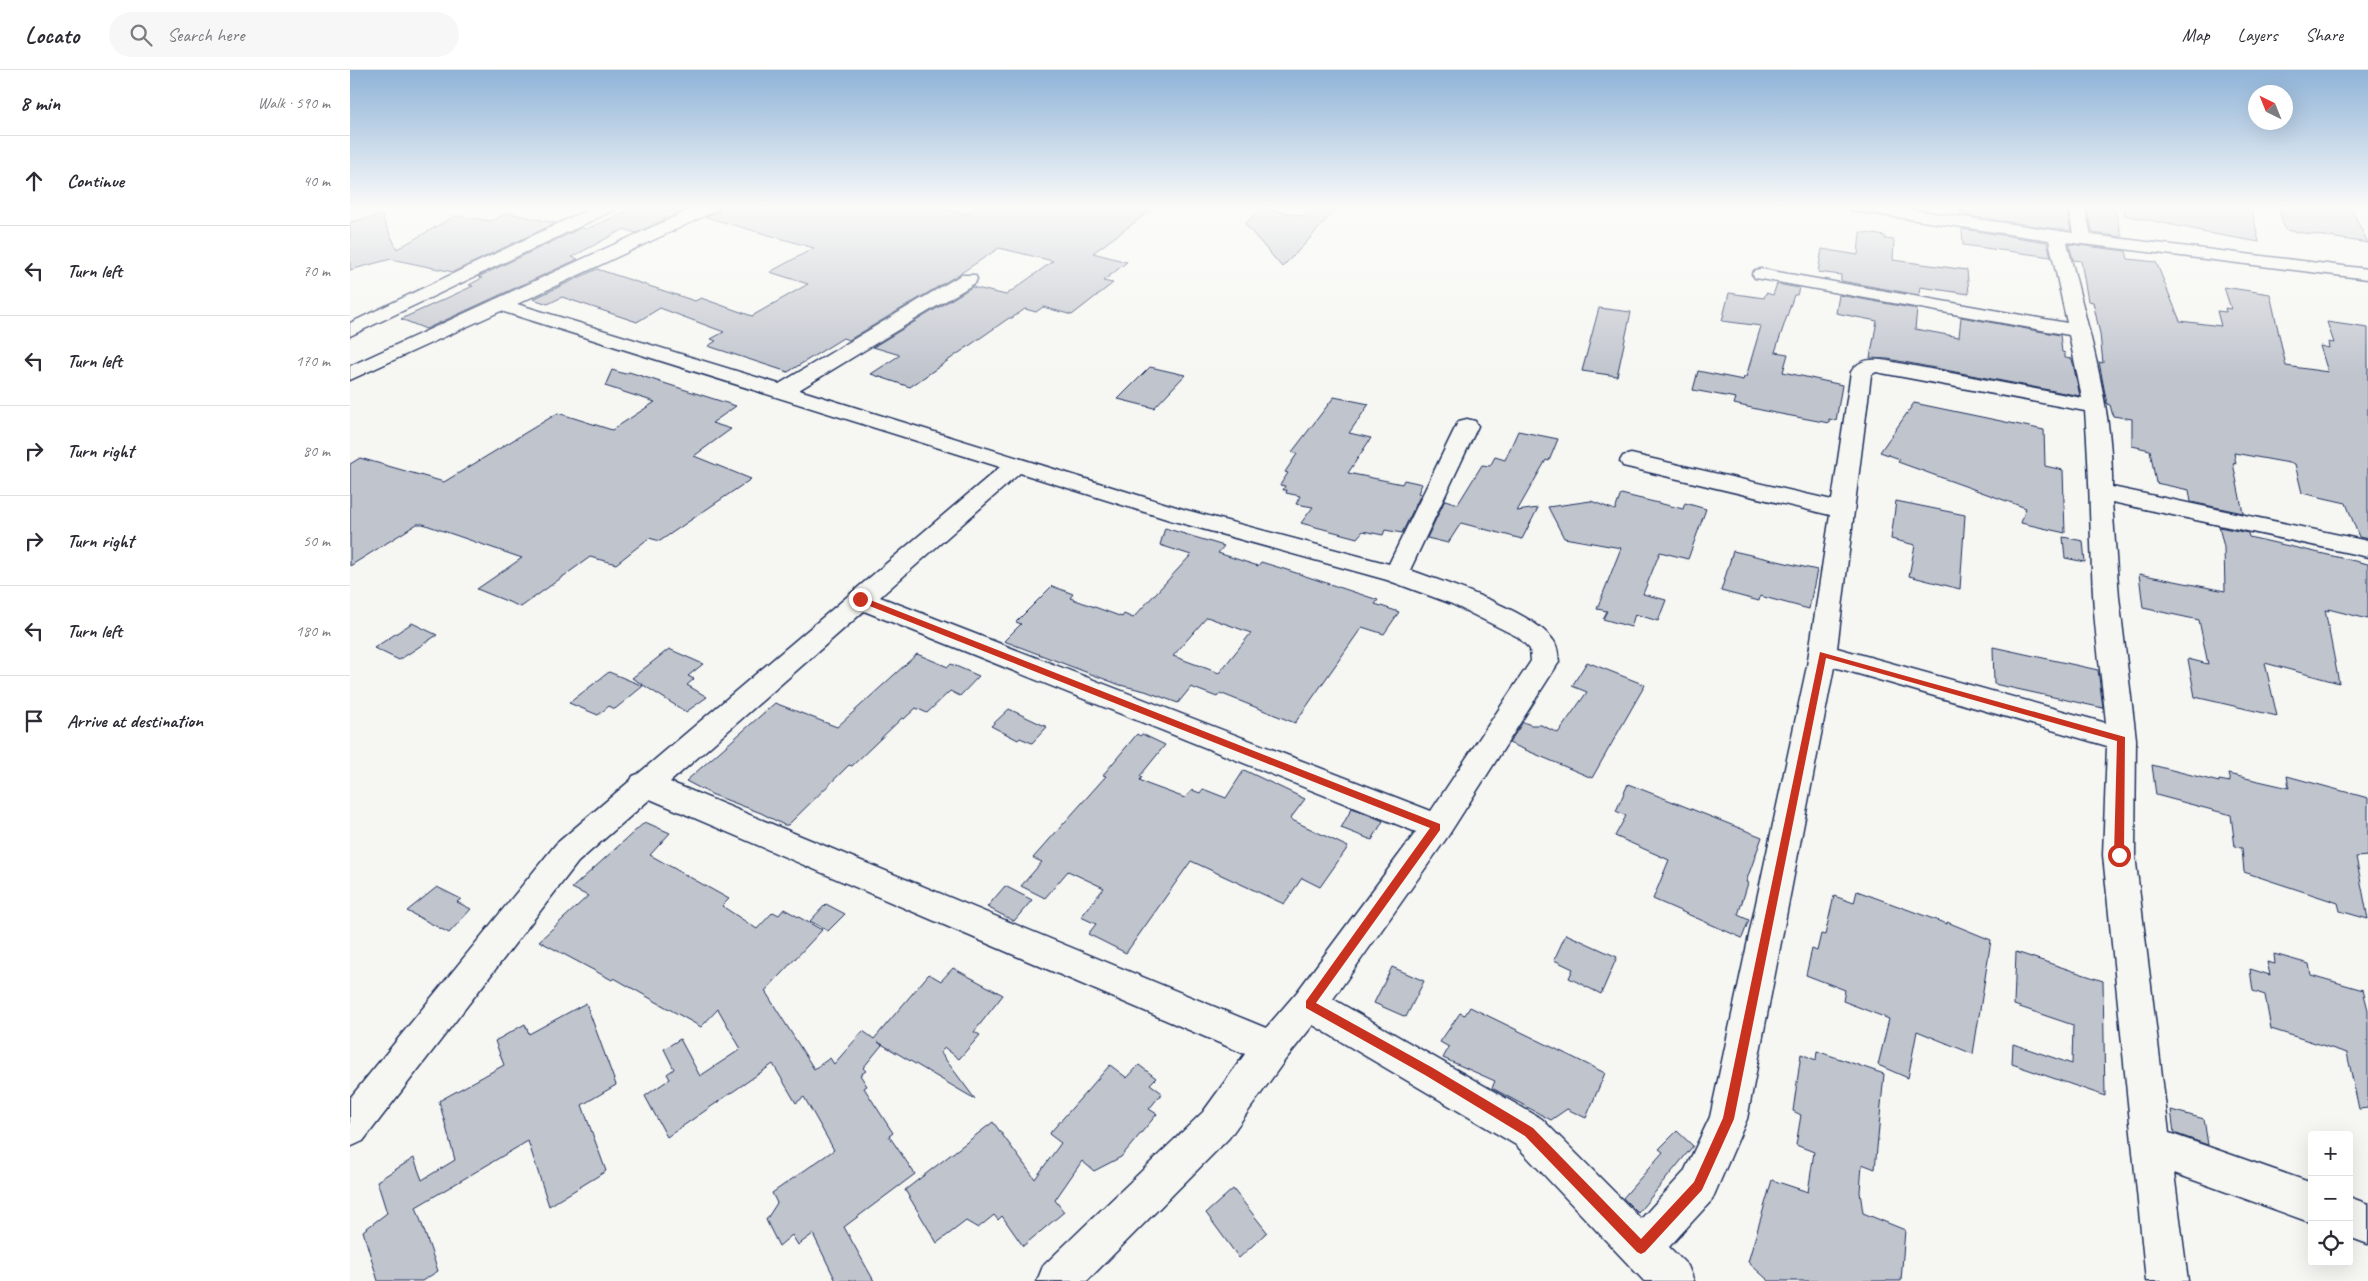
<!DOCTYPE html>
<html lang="en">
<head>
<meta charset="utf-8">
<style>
  :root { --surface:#fff; --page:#f7f7f7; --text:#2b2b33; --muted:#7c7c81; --line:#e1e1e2 }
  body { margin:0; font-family:Caveat,sans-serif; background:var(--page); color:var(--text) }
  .controls { position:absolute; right:15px; bottom:15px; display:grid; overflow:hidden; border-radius:5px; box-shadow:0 5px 20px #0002 }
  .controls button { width:45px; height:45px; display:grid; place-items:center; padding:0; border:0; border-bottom:1px solid var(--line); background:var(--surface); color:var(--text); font:25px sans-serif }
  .compass { position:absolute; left:1898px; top:15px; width:45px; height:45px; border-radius:50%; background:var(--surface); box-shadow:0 5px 20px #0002; rotate:317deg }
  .stop { position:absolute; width:15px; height:15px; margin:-11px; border:4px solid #c8321e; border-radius:50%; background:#fff }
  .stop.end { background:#c8321e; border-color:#fff; box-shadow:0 1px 5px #0008 }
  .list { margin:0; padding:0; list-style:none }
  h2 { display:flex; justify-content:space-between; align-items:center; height:65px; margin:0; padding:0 20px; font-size:21px }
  h2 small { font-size:16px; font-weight:400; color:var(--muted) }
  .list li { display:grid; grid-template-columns:32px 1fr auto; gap:15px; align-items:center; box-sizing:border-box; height:90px; padding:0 20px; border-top:1px solid var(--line) }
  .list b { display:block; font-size:19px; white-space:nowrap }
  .list em { font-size:16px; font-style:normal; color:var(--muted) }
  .icon { flex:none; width:28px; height:28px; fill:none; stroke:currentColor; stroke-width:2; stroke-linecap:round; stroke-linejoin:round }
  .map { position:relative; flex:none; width:2018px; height:1211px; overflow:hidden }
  header { display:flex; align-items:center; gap:30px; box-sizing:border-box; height:70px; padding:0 25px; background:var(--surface); border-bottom:1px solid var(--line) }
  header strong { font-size:24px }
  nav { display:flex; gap:28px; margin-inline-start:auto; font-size:18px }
  .search { width:350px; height:45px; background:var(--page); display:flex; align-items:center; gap:12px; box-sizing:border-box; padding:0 18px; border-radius:28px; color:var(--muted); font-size:19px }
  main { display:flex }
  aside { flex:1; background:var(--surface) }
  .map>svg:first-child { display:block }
</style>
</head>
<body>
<header>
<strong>Locato</strong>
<div class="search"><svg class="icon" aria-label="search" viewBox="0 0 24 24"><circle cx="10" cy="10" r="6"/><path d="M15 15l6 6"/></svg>Search here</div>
<nav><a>Map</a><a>Layers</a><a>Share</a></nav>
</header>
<main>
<aside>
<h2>8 min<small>Walk · 590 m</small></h2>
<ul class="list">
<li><svg class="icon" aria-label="ahead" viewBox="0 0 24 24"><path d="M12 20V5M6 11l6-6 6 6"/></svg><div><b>Continue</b></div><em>40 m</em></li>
<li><svg class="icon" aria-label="left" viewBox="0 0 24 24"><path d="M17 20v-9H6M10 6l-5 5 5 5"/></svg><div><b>Turn left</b></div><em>70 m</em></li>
<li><svg class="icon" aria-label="left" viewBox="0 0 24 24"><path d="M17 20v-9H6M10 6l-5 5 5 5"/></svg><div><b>Turn left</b></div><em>170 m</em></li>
<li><svg class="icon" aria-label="right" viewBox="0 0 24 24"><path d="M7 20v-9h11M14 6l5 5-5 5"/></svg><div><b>Turn right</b></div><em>80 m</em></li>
<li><svg class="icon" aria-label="right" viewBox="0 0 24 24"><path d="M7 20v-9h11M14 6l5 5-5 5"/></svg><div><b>Turn right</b></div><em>50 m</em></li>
<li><svg class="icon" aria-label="left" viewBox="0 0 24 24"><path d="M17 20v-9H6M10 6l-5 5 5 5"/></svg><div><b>Turn left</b></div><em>180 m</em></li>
<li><svg class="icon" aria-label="arrive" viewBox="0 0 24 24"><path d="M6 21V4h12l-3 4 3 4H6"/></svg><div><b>Arrive at destination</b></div></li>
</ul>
</aside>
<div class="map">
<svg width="2018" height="1211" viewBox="0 0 2018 1211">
  <rect width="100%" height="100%" fill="#f6f6f2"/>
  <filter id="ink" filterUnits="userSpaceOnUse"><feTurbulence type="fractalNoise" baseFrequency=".02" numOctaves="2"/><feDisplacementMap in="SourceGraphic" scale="10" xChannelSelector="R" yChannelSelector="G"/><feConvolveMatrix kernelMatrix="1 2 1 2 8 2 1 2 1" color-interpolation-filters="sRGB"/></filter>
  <g filter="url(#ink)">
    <path fill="#c0c4cd" stroke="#1b2f5e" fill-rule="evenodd" d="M 290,136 L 344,136 L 286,163 L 274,159 L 222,187 L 228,189 L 76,259 L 51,249 L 123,216 L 119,215 L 132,208 L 128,207 L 231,158 L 236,159 Z
      M 371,136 L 579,136 L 616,144 L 628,136 L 807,136 L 743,183 L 777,192 L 753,211 L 763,213 L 722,245 L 693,237 L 686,242 L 675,239 L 662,248 L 659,248 L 560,317 L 521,304 L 550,285 L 523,277 L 622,217 L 656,225 L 703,191 L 649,178 L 611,203 L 499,270 L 493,268 L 438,302 L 358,276 L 366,271 L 361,269 L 374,262 L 310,238 L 287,252 L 212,227 L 198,234 L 183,229 L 247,199 L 345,231 L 351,228 L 402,246 L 458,214 L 420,202 L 464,178 L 356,147 L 368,142 Z
      M 962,136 L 988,136 L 954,175 L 932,197 L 895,154 L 911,138 L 953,146 Z
      M 1609,136 L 1716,136 L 1721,161 L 1610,145 Z
      M 1736,136 L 1764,136 L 1772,167 L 1743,163 Z
      M 1775,136 L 1901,136 L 1909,172 L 1852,162 L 1852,161 L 1774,145 Z
      M 1928,136 L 2000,136 L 2018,173 L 1935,160 Z
      M 157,143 L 206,153 L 103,202 L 41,189 L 0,200 L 0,152 L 31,145 L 47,179 L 105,146 L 142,151 Z
      M 1612,159 L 1697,172 L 1701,187 L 1613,175 Z
      M 1510,162 L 1535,166 L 1535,169 L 1544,170 L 1543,190 L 1617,200 L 1619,224 L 1570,217 L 1569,225 L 1491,211 L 1491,205 L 1468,202 L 1472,179 L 1508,185 Z
      M 1719,174 L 1776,181 L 1778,189 L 1806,192 L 1830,251 L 1871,256 L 1867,241 L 1876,242 L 1875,238 L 1881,239 L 1874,217 L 1920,224 L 1936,296 L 1978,302 L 1970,276 L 1979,278 L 1978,272 L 1984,273 L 1977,252 L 2018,258 L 2018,469 L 2009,467 L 1996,433 L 1952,423 L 1945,394 L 1884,383 L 1886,394 L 1883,393 L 1893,443 L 1841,432 L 1839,420 L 1806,413 L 1800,380 L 1782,376 L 1782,349 L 1763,346 L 1760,335 L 1757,334 L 1749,292 L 1753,293 L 1750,264 L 1743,232 L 1738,231 L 1731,191 L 1723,190 Z
      M 1427,214 L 1449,218 L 1447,225 L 1444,225 L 1425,282 L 1438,284 L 1433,302 L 1492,315 L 1486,351 L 1479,349 L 1479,353 L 1420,342 L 1384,334 L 1386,328 L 1343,320 L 1348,301 L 1393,310 L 1394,307 L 1396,307 L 1411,256 L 1372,251 L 1379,223 L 1414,228 L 1416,223 L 1423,225 Z
      M 1489,225 L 1567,239 L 1565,259 L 1609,267 L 1611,247 L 1710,265 L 1712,282 L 1715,283 L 1715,288 L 1722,289 L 1730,326 L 1538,289 L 1520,288 L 1527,251 L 1486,243 Z
      M 1249,238 L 1281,242 L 1267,306 L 1232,301 Z
      M 800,297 L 835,305 L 804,338 L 768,329 Z
      M 262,300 L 275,304 L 279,302 L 386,336 L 362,353 L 381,359 L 344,386 L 401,409 L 310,471 L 299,468 L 266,494 L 240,487 L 171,537 L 127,519 L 172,488 L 73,454 L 67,454 L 0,496 L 0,394 L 10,388 L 94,412 L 208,343 L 262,360 L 305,332 L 255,316 Z
      M 984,327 L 1019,334 L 999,363 L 1021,368 L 998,403 L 1052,414 L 1054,410 L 1072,414 L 1068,423 L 1071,424 L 1052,463 L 1035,460 L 1033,465 L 1013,461 L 1007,468 L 951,453 L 963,437 L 946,434 L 950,426 L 936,423 L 937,420 L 933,420 L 935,416 L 930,415 L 938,403 L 935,402 L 947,384 L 942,382 Z
      M 1564,333 L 1694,360 L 1695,396 L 1713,400 L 1715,463 L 1671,453 L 1676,438 L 1548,392 L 1550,389 L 1530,382 Z
      M 1168,361 L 1208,369 L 1199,391 L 1196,390 L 1167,441 L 1188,438 L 1172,469 L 1111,453 L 1098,473 L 1077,468 L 1095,430 L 1108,434 L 1132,395 L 1140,396 L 1145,387 L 1155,390 Z
      M 1271,424 L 1333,439 L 1335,433 L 1356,439 L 1338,489 L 1310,482 L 1293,524 L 1316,530 L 1308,551 L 1285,544 L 1281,557 L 1253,549 L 1257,541 L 1247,539 L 1271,478 L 1214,468 L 1198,437 L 1241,431 L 1265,440 Z
      M 1546,431 L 1615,445 L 1610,519 L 1559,506 L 1565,475 L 1541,469 Z
      M 1869,457 L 1898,463 L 1899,467 L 2018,494 L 2018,549 L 1978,539 L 1979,541 L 1975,540 L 1989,613 L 1915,593 L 1927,646 L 1845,627 L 1838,589 L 1858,594 L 1849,550 L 1793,538 L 1789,504 L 1875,521 L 1874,477 Z
      M 815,458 L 874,476 L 868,483 L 908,496 L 911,492 L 934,499 L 1028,530 L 1025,534 L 1049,542 L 1034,564 L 1012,557 L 945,653 L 870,623 L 867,627 L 841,617 L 828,633 L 795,621 L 770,615 L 654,571 L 671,554 L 666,552 L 702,516 L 723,524 L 720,528 L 772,547 L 774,544 L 783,548 L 841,485 L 810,475 ZM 857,547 L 901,563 L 869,603 L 823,586 Z
      M 1713,467 L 1733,471 L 1735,492 L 1715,488 Z
      M 1383,481 L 1467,500 L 1459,539 L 1410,526 L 1409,531 L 1371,521 Z
      M 62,553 L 87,565 L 49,590 L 24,578 Z
      M 1643,577 L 1748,600 L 1753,638 L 1644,614 Z
      M 319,579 L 353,594 L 338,606 L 344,609 L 337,615 L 357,627 L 336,642 L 282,608 Z
      M 567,584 L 598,597 L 601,594 L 629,606 L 610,626 L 600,621 L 577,643 L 566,638 L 554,649 L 552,648 L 502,696 L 499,695 L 438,755 L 434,755 L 411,743 L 361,724 L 336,711 L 425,633 L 487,657 Z
      M 1237,592 L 1295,615 L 1242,708 L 1159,673 L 1173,652 L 1181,655 L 1191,655 L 1208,663 L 1237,622 L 1222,616 Z
      M 259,602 L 293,616 L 265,639 L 259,636 L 248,645 L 219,633 Z
      M 659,639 L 697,657 L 682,673 L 670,668 L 668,670 L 641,656 Z
      M 787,664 L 790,666 L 792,664 L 815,675 L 790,706 L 792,707 L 790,710 L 797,714 L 835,728 L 842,720 L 850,723 L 853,719 L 876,728 L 894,700 L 955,729 L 940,749 L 998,777 L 970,817 L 952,808 L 934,834 L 841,791 L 776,883 L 738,864 L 746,854 L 731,847 L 754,818 L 718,801 L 695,828 L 671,816 L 692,792 L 683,788 L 756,706 L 753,705 Z
      M 1802,695 L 1869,712 L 1869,710 L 1880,712 L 1878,704 L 1939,718 L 1937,706 L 2018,728 L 2018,786 L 2006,787 L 2018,849 L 1990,841 L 1988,833 L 1894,802 L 1892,778 L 1885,777 L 1881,745 L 1806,725 Z
      M 1278,714 L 1412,767 L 1396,812 L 1398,813 L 1388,845 L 1399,850 L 1392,868 L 1303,829 L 1319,790 L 1265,766 L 1276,746 L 1266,741 Z
      M 1002,738 L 1033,751 L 1022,770 L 991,758 Z
      M 295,752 L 320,763 L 300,785 L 379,829 L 372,836 L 407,859 L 423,842 L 429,845 L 434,839 L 472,860 L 415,921 L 464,999 L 480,988 L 484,994 L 513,961 L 524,969 L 579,904 L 591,911 L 603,898 L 653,925 L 624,962 L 630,965 L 609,989 L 595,978 L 590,982 L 625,1029 L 528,972 L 532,975 L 513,998 L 516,1001 L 510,1005 L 517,1016 L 514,1018 L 543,1063 L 539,1066 L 565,1104 L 494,1157 L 524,1211 L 486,1211 L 463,1164 L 448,1175 L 442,1165 L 429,1176 L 416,1150 L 427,1133 L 422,1123 L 484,1080 L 454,1027 L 446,1033 L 423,994 L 317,1067 L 295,1026 L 320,1009 L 317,1004 L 324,999 L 314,979 L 330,969 L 350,1006 L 391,979 L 368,939 L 351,957 L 264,908 L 262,910 L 189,871 L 238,826 L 222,818 Z
      M 655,816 L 682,830 L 664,851 L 637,837 Z
      M 87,817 L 111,829 L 107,832 L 121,839 L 99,863 L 57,841 Z
      M 1507,821 L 1597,854 L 1597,852 L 1641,870 L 1623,984 L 1567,961 L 1558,1008 L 1528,995 L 1539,949 L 1493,931 L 1495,920 L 1456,905 L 1462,879 L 1467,881 L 1471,864 L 1475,865 L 1484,826 L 1504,833 Z
      M 476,834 L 495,844 L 478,861 L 460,851 Z
      M 1216,864 L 1267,887 L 1251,924 L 1219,908 L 1223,899 L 1204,890 Z
      M 1666,882 L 1753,911 L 1755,1026 L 1662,994 L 1663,974 L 1722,994 L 1723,955 L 1664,935 Z
      M 1924,884 L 1959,894 L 1961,905 L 2013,920 L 2018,940 L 2018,1038 L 2009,1039 L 1997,983 L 1921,959 L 1915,925 L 1903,921 L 1900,899 L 1920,905 L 1917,892 L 1925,894 Z
      M 1042,897 L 1074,911 L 1056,947 L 1024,933 Z
      M 236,933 L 266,1015 L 232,1035 L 256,1101 L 199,1136 L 178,1071 L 66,1137 L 88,1201 L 72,1211 L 28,1211 L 13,1161 L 37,1143 L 27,1111 L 64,1088 L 72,1110 L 105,1090 L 89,1031 L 154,995 L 145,971 L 175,954 L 179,964 Z
      M 1120,937 L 1255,1003 L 1236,1048 L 1217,1039 L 1201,1050 L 1142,1018 L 1145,1011 L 1093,988 L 1099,977 L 1090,972 L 1110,943 L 1115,945 Z
      M 1467,981 L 1534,1004 L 1525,1099 L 1512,1094 L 1510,1122 L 1513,1143 L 1555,1160 L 1551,1211 L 1419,1211 L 1398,1192 L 1422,1110 L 1458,1122 L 1464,1082 L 1446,1075 L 1451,1045 L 1443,1041 L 1451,984 L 1466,990 Z
      M 760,995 L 777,1008 L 789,995 L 806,1008 L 800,1014 L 812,1023 L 799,1039 L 807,1044 L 771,1087 L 744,1101 L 732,1091 L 705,1130 L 714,1142 L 673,1176 L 652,1146 L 648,1150 L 644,1145 L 628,1158 L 616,1151 L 587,1173 L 555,1120 L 643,1052 L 685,1109 L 711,1073 L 699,1064 Z
      M 1821,1040 L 1854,1049 L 1858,1075 L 1824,1063 Z
      M 1327,1061 L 1343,1076 L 1288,1143 L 1273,1128 L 1313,1082 L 1309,1079 Z
      M 883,1119 L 917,1162 L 889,1188 L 856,1143 Z"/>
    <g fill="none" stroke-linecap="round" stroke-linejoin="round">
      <g stroke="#1b2f5e" stroke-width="3">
        <path id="minor" d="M 245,136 L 266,136 L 264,140 L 0,266 L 0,253 Z
          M 348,136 L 369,136 L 367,140 L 167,234 L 429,314 L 611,205 L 625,205 L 627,209 L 625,213 L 449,320 L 836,440 L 1039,494 L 1106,356 L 1109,351 L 1117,349 L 1125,351 L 1128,356 L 1060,500 C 1096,513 1181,540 1203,570 C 1208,576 1208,584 1209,592 L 1098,766 L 983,929 L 1192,1049 L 1291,1149 L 1334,1102 L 1360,1047 L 1457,596 L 1480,445 L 1273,396 L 1270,391 L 1273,386 L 1281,384 L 1482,430 L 1501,302 C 1510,288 1523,289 1538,291 L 1732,328 L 1719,265 L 1411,209 L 1405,208 L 1402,204 L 1405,200 L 1411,199 L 1717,253 L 1699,170 L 1506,141 L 1500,140 L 1498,136 L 1537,136 L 1723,163 L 1718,136 L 1734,136 L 1741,165 L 2018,199 L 2018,209 L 1717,172 C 1735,250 1764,337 1762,417 L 2018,471 L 2018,487 L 1762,432 L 1769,527 L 1786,669 L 1785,785 L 1819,1063 L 1962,1113 L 1962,1153 L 1824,1103 L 1838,1211 L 1796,1211 L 1753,785 L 1757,676 L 1484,597 L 1397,1049 L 1362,1130 L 1319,1177 L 1338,1196 L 1344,1211 L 1294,1211 L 1166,1075 L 963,955 L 935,990 L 879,1068 L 737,1211 L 687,1211 L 693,1196 L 853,1042 L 895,984 L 300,729 L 228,792 L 13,1071 L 0,1077 L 0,1028 L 206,774 L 281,710 L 283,706 L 288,704 L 650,397 L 151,241 L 0,310 L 0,296 ZM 1526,302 L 1735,341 C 1740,402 1740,463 1743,524 C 1745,567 1752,610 1756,653 L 1487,578 L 1521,305 ZM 670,403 L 820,450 L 1037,510 L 1102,534 L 1168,567 L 1180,579 L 1181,591 L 1081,741 L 530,527 ZM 514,541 L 1066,762 L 947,922 L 916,958 L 320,712 Z
          M 1999,1127 L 2018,1134 L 2018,1174 L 1999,1167 Z"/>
      </g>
      <use href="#minor" fill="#f6f6f2" fill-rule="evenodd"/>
    </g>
  </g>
  <linearGradient id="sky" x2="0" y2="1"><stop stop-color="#8fb3d8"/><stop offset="0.45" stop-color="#fbfbf9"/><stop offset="1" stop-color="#fbfbf9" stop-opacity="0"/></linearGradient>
  <rect width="2018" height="305" fill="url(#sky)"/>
  <path fill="#c8321e" d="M 510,526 L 1090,754 L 1090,760 L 966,933 L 1083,998 L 1183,1058 L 1291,1169 L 1344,1112 L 1373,1048 L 1470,582 L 1775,667 L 1774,785 L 1769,789 L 1764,785 L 1767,671 L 1476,588 L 1384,1049 L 1352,1120 L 1295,1182 L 1291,1184 L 1287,1182 L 1175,1066 L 1075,1005 L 956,938 L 956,931 L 1080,758 L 507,531 L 506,529 Z"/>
</svg>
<div class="controls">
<button>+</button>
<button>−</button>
<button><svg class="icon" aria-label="locate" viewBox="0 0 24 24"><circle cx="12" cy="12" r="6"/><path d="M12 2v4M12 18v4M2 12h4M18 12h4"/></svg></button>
</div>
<svg class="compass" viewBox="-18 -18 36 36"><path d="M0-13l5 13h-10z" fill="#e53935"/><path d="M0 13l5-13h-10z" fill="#7c7c81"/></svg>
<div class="stop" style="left:1769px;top:785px"></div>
<div class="stop end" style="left:510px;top:529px"></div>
</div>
</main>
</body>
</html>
